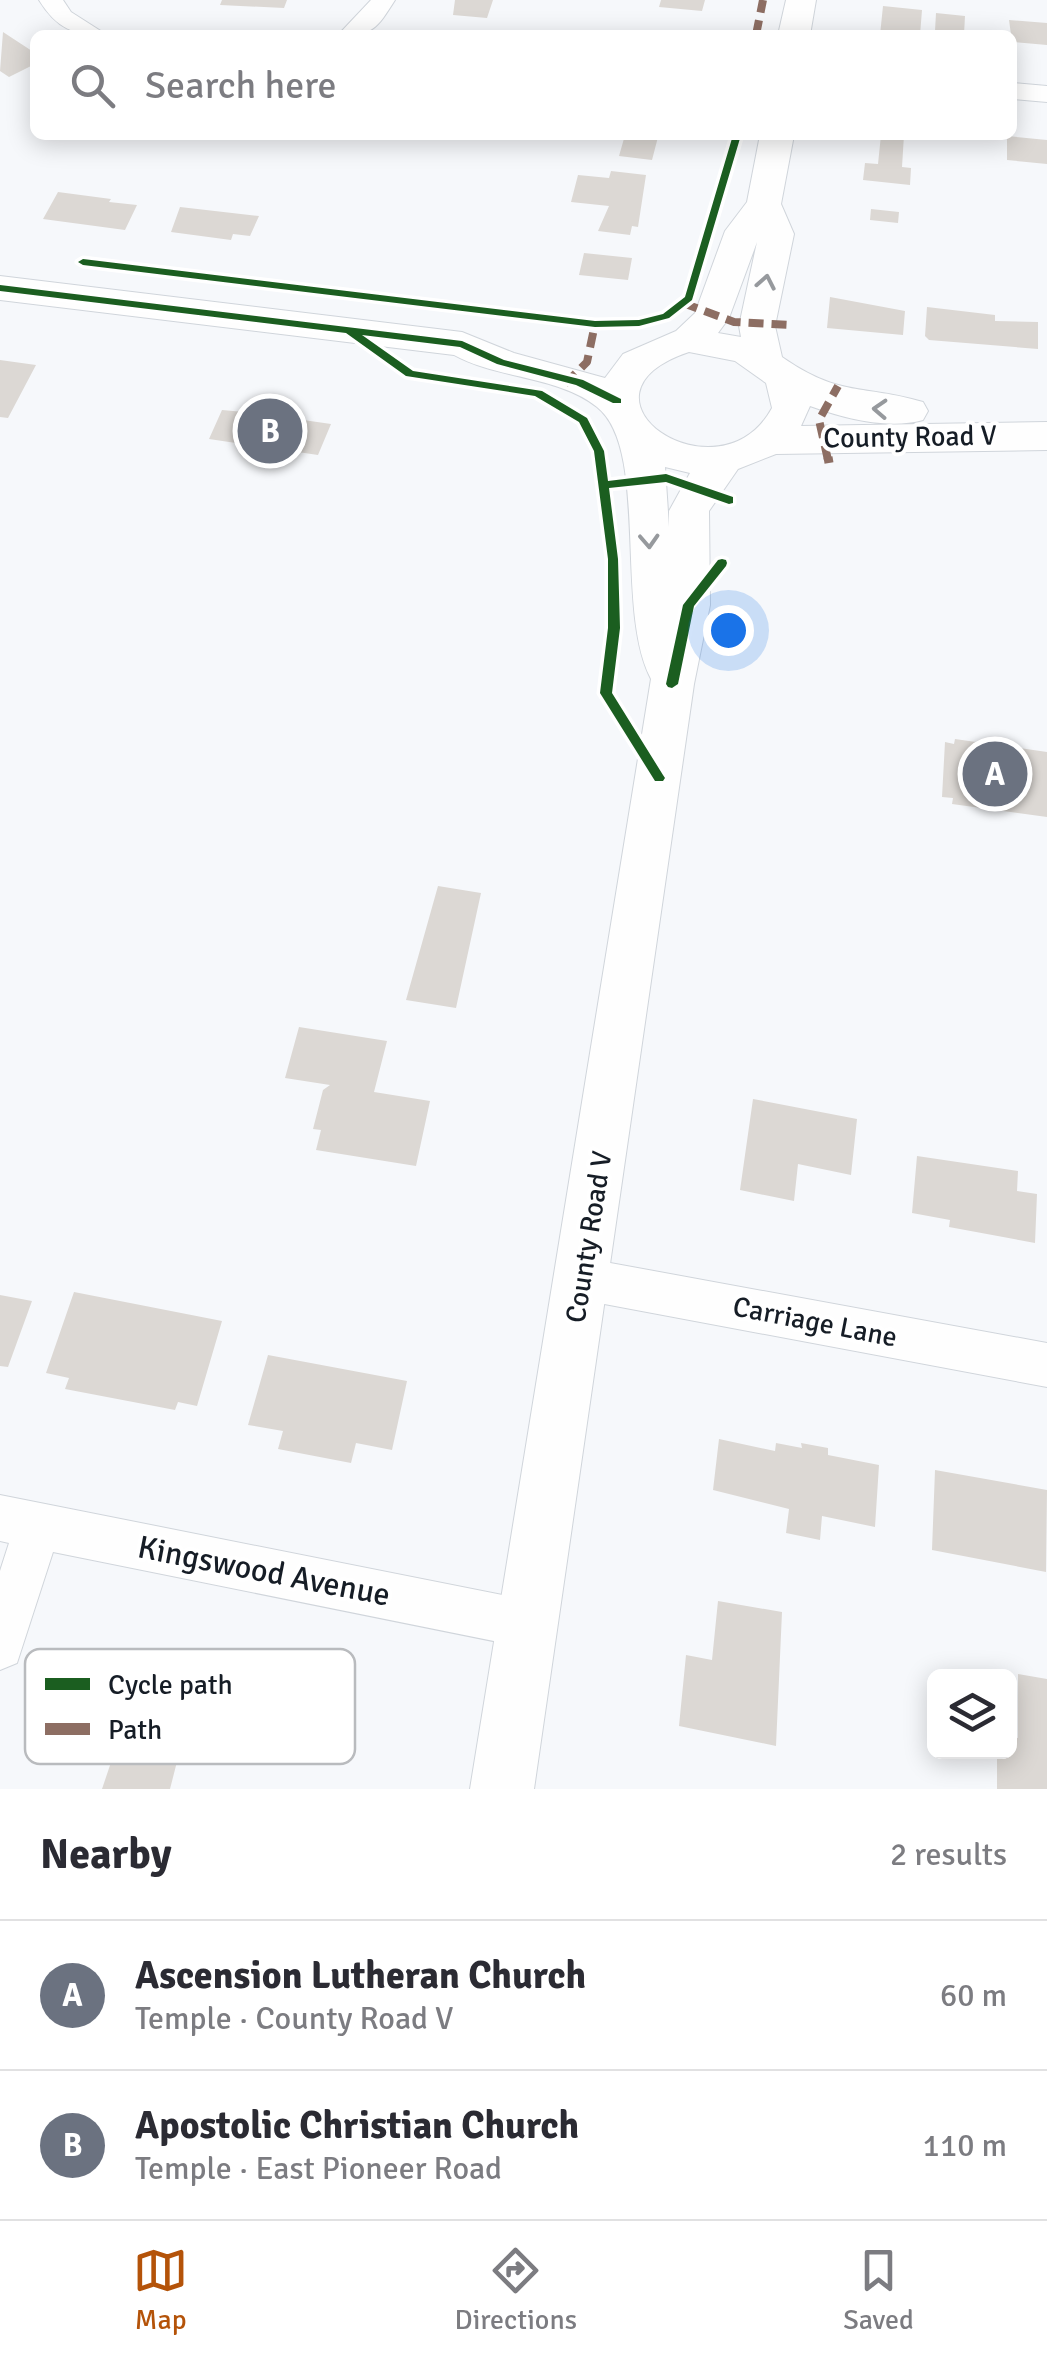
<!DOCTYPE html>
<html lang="en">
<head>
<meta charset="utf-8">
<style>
  :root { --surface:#fff; --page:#f7f7f7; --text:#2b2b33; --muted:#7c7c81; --line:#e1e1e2; --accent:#b45309 }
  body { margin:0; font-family:Signika,sans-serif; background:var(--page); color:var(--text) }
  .controls { position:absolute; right:30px; bottom:30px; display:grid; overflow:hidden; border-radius:15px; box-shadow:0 5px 25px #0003 }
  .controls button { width:90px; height:90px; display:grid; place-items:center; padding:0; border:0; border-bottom:2px solid var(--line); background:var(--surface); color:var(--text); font:50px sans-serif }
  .you { position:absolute; left:728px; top:630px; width:35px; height:35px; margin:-25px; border:8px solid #fff; border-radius:50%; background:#1a73e8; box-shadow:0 0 0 15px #1a73e833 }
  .badge { display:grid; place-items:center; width:65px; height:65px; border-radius:50%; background:var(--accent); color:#fff; font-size:32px; font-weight:700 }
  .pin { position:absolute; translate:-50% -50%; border:5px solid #fff; box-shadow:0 2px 10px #0006 }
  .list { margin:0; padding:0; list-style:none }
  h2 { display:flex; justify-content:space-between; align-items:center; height:130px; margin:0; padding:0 40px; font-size:42px }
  h2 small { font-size:32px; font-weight:400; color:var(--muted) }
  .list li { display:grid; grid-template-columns:65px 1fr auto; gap:30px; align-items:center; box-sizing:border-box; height:150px; padding:0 40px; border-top:2px solid var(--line) }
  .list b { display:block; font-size:38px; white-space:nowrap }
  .list p { margin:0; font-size:32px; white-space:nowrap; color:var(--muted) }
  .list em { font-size:32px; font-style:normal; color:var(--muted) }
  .icon { flex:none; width:55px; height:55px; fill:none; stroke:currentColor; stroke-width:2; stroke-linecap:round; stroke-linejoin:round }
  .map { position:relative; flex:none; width:1047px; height:1789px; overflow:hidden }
  .search { position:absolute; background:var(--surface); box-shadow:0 5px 25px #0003; left:30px; right:30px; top:30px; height:110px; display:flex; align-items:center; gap:25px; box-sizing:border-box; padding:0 35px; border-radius:15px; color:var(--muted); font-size:38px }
  .sheet { height:430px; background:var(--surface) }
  nav { display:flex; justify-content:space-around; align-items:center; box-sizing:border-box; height:140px; border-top:2px solid var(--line); background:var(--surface); font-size:28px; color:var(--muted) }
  nav a { display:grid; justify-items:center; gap:5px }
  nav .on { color:var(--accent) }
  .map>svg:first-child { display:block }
</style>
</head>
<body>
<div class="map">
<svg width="1047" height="1789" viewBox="0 0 1047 1789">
  <rect width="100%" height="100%" fill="#f6f8fb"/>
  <path fill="#dcd8d4" d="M 222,0 L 287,0 L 284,8 L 220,5 Z
    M 455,0 L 493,0 L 487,18 L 453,15 Z
    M 661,0 L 705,0 L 702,11 L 659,7 Z
    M 883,6 L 922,10 L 920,35 L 880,35 Z
    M 936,13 L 965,16 L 964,34 L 935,31 Z
    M 1009,20 L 1047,23 L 1047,45 L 1012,42 Z
    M 3,32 L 35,53 L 35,64 L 9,77 L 0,71 Z
    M 625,135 L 658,137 L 652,160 L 619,156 Z
    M 881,135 L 904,135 L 902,167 L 911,168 L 910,185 L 863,180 L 865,163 L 878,164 Z
    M 1007,136 L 1047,140 L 1047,164 L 1007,160 Z
    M 611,171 L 646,175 L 638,227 L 632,226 L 630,235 L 598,231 L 609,206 L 571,202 L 578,175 L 609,178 Z
    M 58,192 L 111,199 L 109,202 L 137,205 L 125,230 L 43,219 Z
    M 180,207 L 259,216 L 250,236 L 233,234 L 231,240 L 171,232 Z
    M 871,209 L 899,212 L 898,223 L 870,220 Z
    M 584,253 L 632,258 L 628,280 L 579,275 Z
    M 830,297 L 905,311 L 903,335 L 827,328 Z
    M 927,307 L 995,315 L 995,321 L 1038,322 L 1038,349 L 929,340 L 925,336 Z
    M 0,360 L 36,365 L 8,418 L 0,417 Z
    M 222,410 L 255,413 L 331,424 L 318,455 L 209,439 Z
    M 955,739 L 1047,752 L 1047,817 L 952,804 L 953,798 L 942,797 L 945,742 L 954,744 Z
    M 438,886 L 481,893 L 456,1008 L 406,1000 Z
    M 299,1027 L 387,1041 L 374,1092 L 430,1101 L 416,1166 L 316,1150 L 321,1130 L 313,1129 L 323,1090 L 330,1085 L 285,1078 Z
    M 753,1099 L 857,1119 L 851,1175 L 798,1164 L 794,1201 L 740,1190 Z
    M 917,1156 L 1018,1171 L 1017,1191 L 1037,1194 L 1035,1243 L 949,1227 L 950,1220 L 912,1213 Z
    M 74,1292 L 222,1321 L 197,1406 L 178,1402 L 175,1410 L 65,1389 L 69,1378 L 46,1373 Z
    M 0,1295 L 32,1301 L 8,1367 L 0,1366 Z
    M 268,1355 L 407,1381 L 392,1450 L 356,1443 L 351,1463 L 278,1449 L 283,1431 L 248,1425 Z
    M 719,1439 L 775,1451 L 776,1443 L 802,1448 L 801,1443 L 828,1448 L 828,1455 L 879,1465 L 875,1527 L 822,1516 L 820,1540 L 786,1533 L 789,1509 L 713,1490 Z
    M 935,1470 L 1047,1490 L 1046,1572 L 932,1550 Z
    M 718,1601 L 782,1612 L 776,1746 L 679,1726 L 686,1655 L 712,1660 Z
    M 1018,1674 L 1047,1679 L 1047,1789 L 997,1789 L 997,1752 L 1010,1752 L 1010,1737 L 1018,1738 Z
    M 132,1700 L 190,1711 L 170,1789 L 102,1789 Z"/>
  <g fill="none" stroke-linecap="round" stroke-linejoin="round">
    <g stroke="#d0d5db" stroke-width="2">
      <path id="minor" d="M 39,0 L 63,0 L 71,12 L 107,35 C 73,35 57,29 39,0 Z
        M 371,0 L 395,0 C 376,30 373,35 338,35 Z
        M 1012,83 L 1047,86 L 1047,102 L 1012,99 Z
        M 583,1258 L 1047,1343 L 1047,1387 L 583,1300 L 568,1294 L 561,1279 L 568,1264 Z
        M 0,1495 L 528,1600 L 545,1607 L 552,1624 L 545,1641 L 528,1648 L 53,1552 L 17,1663 L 0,1670 L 0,1571 L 9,1543 L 0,1541 Z"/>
    </g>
    <g stroke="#d0d5db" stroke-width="2">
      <path id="major" d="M 786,0 L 816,0 L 810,35 L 778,35 Z
        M 760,135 L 794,135 L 781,204 L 794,234 L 775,326 L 782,357 C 841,398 862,384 923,402 L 928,411 L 923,420 C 888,430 843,418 810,406 L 801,426 L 1047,422 L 1047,450 L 776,454 L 738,469 L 709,511 L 710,605 L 694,684 L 534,1789 L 470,1789 L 651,679 C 614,609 650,449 597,407 C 559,376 497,379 454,355 L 0,300 L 0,276 L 462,332 L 514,353 L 605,378 L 623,354 L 676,331 L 695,313 L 725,231 L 747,202 ZM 757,242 L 739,326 L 741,337 L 718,333 L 729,318 ZM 689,352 L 735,361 L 766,383 L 772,408 C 719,505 558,396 689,352 ZM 665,467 L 690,473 L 669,511 L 669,527 Z"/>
    </g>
    <use href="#minor" fill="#fefefe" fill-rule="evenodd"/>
    <use href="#major" fill="#fefefe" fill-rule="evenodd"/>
    <path stroke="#8d6e63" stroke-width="8" stroke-dasharray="15 8" stroke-linecap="butt" d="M 756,35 L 763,0
      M 683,303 L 734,322 L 789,325
      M 565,384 L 587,362 L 595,324
      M 828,460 L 819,420 L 838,386"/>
    <path stroke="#8d6e63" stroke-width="9" stroke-dasharray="19 9" stroke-linecap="butt" d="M 828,457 L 829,463"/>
    <g stroke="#fff" stroke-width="7">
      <path id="cycleway" d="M 733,135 L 741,135 L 692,300 L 669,318 L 639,326 L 595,327 L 83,265 L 78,262 L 83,259 L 595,321 L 639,320 L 663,314 L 685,297 Z
        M 0,285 L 462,341 L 504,360 L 583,380 L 621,399 L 621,403 L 613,403 L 576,385 L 497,364 L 460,347 L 362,335 L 413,371 L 542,391 L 587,418 L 604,451 L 608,481 L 666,474 L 733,497 L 733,503 L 729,504 L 666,482 L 609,488 L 618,559 L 620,628 L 612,693 L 663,775 L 665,778 L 663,781 L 655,781 L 600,693 L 608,628 L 608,559 L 594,451 L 579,422 L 535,396 L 406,376 L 346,333 L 0,291 Z
        M 722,559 L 726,560 L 727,563 L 726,566 L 694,606 L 678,684 L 672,688 L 668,687 L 666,684 L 683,605 L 718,560 Z"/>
    </g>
    <use href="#cycleway" fill="#1b5e20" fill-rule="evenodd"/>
  </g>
  <defs><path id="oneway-chevron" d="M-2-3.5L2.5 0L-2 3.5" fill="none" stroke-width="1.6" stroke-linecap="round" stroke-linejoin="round" transform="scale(2.5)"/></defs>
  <g stroke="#96999d">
    <use href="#oneway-chevron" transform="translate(766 282) rotate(-79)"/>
    <use href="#oneway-chevron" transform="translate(880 409) rotate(-177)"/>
    <use href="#oneway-chevron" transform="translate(649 541) rotate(87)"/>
  </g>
  <g text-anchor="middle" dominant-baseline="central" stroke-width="8" stroke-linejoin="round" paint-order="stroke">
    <g font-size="28" fill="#161d26" stroke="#fff">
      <text transform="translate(910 437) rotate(-1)">County Road V</text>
      <text transform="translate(589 1237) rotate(-81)">County Road V</text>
      <text transform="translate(815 1322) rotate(11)">Carriage Lane</text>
    </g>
    <g font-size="32" fill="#161d26" stroke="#fff">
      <text transform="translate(264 1571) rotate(11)">Kingswood Avenue</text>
    </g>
  </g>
  <rect x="25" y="1649" width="330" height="115" rx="15" fill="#fff" stroke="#b9bbbe" stroke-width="2.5"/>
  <rect x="45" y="1678" width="45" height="12" fill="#1b5e20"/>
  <rect x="45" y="1723" width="45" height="12" fill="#8d6e63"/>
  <g font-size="28" fill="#161d26">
    <text x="108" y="1694">Cycle path</text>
    <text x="108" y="1739">Path</text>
  </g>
</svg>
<div class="controls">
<button><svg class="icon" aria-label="layers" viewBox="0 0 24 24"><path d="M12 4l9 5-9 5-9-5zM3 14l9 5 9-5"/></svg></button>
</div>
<div class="you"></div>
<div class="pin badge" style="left:995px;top:774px;background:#6b7280">A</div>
<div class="pin badge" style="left:270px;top:431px;background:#6b7280">B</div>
<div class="search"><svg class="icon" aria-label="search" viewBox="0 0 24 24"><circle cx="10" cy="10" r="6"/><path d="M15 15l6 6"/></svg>Search here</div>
</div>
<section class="sheet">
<h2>Nearby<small>2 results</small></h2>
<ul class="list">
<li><span class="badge" style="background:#6b7280">A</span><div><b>Ascension Lutheran Church</b><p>Temple · County Road V</p></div><em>60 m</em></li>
<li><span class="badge" style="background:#6b7280">B</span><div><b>Apostolic Christian Church</b><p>Temple · East Pioneer Road</p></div><em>110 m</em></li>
</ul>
</section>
<nav>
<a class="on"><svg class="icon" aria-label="map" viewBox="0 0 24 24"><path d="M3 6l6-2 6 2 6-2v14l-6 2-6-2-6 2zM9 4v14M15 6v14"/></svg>Map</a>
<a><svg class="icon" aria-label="directions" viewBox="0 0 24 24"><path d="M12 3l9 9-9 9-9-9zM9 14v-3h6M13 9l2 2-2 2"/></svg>Directions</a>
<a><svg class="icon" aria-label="saved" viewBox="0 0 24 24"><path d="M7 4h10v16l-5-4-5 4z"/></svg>Saved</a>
</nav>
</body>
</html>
